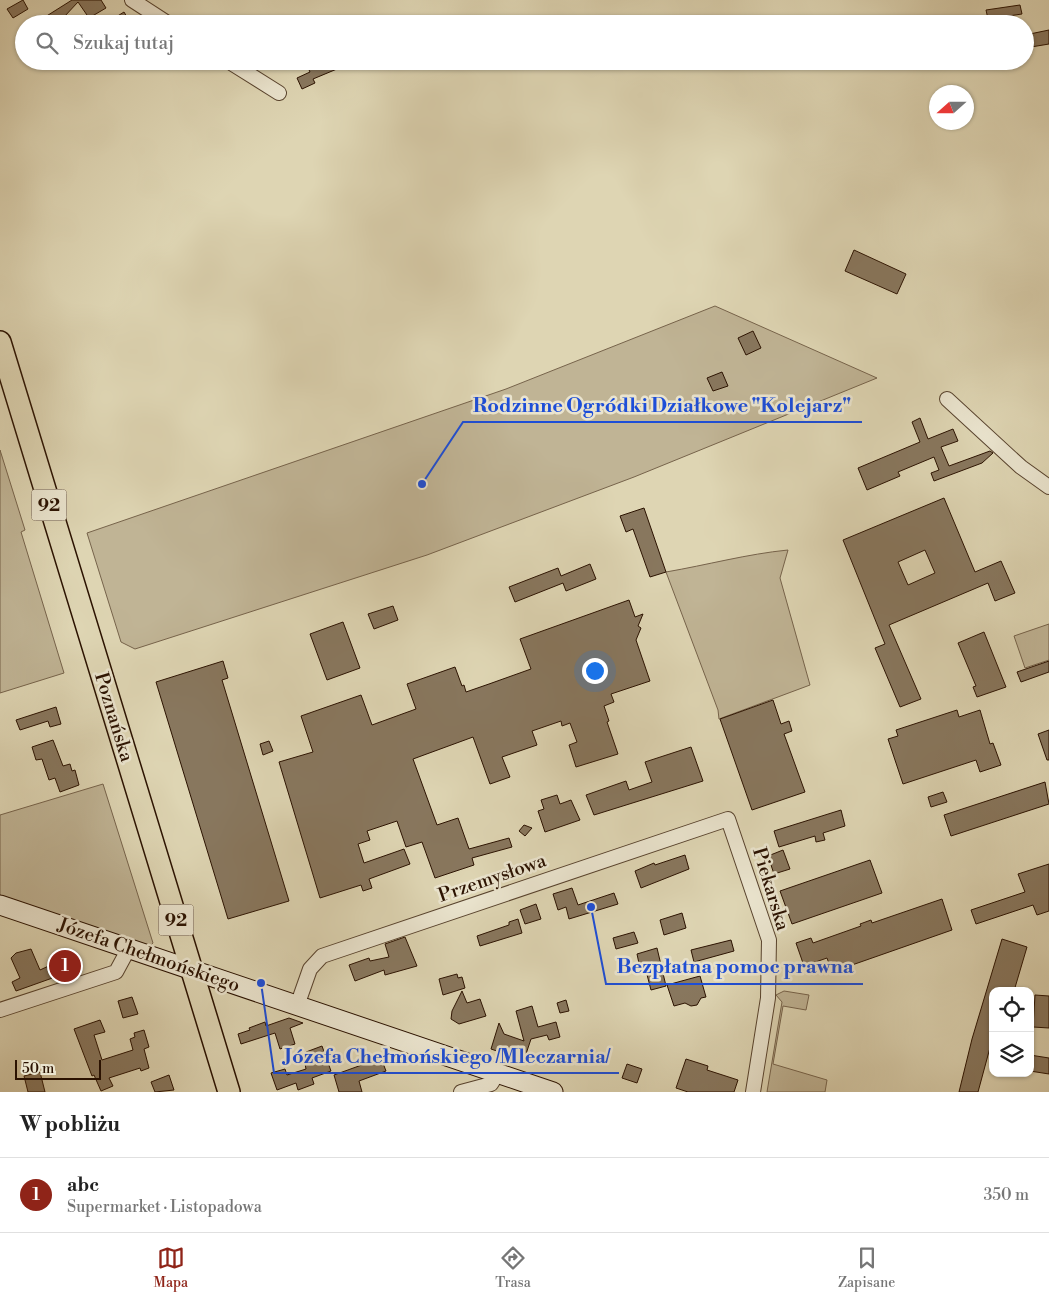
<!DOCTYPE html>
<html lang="pl">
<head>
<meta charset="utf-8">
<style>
  :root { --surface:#fff; --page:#f2f2f2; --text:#222; --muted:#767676; --line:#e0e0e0; --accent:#8f2418 }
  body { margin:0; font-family:"Libre Bodoni",serif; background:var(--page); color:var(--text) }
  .controls { position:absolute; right:15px; bottom:15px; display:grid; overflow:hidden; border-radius:10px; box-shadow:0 1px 4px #0004 }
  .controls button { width:45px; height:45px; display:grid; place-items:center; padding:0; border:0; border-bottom:1px solid var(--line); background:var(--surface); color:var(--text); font:25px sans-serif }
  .compass { position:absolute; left:929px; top:85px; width:45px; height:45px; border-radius:50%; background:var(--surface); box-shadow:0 1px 4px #0004; rotate:249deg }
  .scale { position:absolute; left:15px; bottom:12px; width:86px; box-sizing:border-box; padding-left:5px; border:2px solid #2b1201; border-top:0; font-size:14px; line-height:18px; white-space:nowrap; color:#2b1201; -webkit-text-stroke:4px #eae4ce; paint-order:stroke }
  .you { position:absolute; left:594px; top:670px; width:18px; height:18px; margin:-12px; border:4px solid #fff; border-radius:50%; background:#1a73e8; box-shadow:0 0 0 8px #1a73e833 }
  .badge { display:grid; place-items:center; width:32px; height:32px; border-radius:50%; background:var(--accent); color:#fff; font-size:16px; font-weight:700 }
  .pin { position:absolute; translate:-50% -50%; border:2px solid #fff; box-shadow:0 1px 5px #0006 }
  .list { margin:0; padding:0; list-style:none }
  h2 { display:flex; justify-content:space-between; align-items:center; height:65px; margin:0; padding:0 20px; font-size:21px }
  h2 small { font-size:16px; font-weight:400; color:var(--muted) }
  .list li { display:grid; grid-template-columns:32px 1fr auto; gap:15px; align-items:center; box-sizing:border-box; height:75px; padding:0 20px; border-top:1px solid var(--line) }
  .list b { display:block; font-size:19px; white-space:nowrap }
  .list p { margin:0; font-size:16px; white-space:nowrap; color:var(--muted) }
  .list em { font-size:16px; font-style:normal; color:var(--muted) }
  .icon { flex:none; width:28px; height:28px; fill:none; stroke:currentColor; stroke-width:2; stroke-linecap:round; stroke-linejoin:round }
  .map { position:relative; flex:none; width:1049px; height:1092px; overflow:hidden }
  .search { position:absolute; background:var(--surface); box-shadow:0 1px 4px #0004; left:15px; right:15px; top:15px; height:55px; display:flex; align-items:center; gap:12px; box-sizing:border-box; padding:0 18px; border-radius:28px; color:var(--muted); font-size:19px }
  .sheet { height:140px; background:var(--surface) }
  nav { display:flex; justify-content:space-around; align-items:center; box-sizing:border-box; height:70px; border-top:1px solid var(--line); background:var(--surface); font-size:14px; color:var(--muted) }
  nav a { display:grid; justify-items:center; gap:2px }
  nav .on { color:var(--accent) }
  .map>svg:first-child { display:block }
</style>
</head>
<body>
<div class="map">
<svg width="1049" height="1092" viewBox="0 0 1049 1092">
  <rect width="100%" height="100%" fill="#ded5b3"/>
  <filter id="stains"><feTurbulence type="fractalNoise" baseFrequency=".004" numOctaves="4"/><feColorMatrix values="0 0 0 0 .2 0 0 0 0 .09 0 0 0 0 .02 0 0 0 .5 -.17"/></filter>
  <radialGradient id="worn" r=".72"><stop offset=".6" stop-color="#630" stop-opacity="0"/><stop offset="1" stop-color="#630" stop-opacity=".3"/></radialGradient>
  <path fill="#c0b495" stroke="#76634b" d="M 715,306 L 877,378 L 634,477 L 427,555 L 135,649 L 121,642 L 87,533 L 506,389 Z
    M 0,450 L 25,530 L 21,532 L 64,673 L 0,693 Z
    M 788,550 L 780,578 L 810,685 L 719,719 L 718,710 L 666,572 C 707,565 747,554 788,550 Z
    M 1049,624 L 1049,660 L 1025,668 L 1014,636 Z
    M 103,784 L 153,943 L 150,946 L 0,895 L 0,815 Z
    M 784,991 L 809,995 L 806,1010 L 783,1006 L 773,1064 L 827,1080 L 825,1092 L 767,1092 L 782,1002 L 776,995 Z"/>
  <path fill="#88775e" stroke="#2b1201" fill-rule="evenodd" d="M 23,0 L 28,9 L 13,18 L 7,9 Z
    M 72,0 L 101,0 L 106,8 L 89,18 L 78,2 L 64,17 L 66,20 L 60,24 L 50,24 L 45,17 Z
    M 1020,5 L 1022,14 L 988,19 L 986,10 Z
    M 124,12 L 131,24 L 120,24 L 116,17 Z
    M 1049,30 L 1049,44 L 1025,48 L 1025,35 Z
    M 305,61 L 356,61 L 313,79 L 315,83 L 302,89 L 297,78 L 310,72 Z
    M 854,250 L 906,274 L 897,294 L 845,271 Z
    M 753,331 L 761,348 L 746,355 L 738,338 Z
    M 722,372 L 728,386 L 713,391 L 707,378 Z
    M 920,418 L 928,439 L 953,429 L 958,441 L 941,447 L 949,466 L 990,451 L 993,453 L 982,463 L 934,481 L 931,473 L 939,470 L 934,457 L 898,472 L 900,476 L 867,490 L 858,468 L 920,442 L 912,422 Z
    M 944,498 L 975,572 L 1001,561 L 1015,593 L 995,601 L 988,583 L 889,625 L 921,699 L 900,707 L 875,648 L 885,644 L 843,540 ZM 925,550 L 935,573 L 908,585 L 898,562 Z
    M 644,508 L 666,572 L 650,577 L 633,529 L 626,532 L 620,516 Z
    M 590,564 L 596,579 L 566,591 L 563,583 L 515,602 L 509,587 L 558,568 L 561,576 Z
    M 629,600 L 635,617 L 643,614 L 638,626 L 641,628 L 636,640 L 650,681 L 611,694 L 614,702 L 604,706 L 609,721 L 607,722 L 618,754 L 576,767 L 569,745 L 577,742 L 570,723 L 562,726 L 561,721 L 532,731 L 537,745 L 502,757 L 510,777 L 490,784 L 473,737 L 413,759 L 437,825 L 458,818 L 469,849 L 509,838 L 512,847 L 472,858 L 474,865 L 435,878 L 422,842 L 406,847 L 397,821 L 367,831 L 370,840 L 358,844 L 364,863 L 404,849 L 410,864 L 369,879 L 372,888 L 363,891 L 361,885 L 320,898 L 279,762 L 313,752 L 301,716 L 361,695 L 372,725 L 416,709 L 407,684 L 455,667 L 462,686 L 464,685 L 466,692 L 489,684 L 531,669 L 520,639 Z
    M 393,606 L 398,620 L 374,629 L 368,614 Z
    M 343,622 L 360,668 L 327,680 L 310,634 Z
    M 984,632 L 1006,687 L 977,697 L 973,687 L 976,686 L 958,643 Z
    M 223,661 L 228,678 L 222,680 L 289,901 L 228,919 L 156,682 Z
    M 1049,661 L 1049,672 L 1021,682 L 1017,672 Z
    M 773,700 L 781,724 L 789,721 L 792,731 L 784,734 L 805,792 L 752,810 L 720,719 Z
    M 56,707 L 61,724 L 50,727 L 48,721 L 20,730 L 16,720 Z
    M 957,710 L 959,717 L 980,710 L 990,744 L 993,743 L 1001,765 L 980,772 L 976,760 L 903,784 L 888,739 L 898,736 L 896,730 Z
    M 1049,730 L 1049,760 L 1047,760 L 1038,734 Z
    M 53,740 L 63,766 L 70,764 L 72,771 L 75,770 L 79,785 L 60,792 L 55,778 L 49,780 L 42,759 L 36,760 L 32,747 Z
    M 269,741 L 273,751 L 263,755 L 260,744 Z
    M 691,747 L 703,781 L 594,815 L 586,795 L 626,781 L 629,790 L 652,782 L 645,762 Z
    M 1045,782 L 1049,804 L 951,836 L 944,815 Z
    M 943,792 L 947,802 L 931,807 L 928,797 Z
    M 557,795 L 560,804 L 571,800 L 580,820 L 545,832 L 538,811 L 544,809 L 541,800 Z
    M 841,810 L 845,826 L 823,833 L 825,840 L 816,842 L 815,836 L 779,847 L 774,831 Z
    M 524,825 L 532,828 L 525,836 L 519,831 Z
    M 783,850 L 790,869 L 774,874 L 768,856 Z
    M 685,855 L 689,869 L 641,888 L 635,871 L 654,863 L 655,865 Z
    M 870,860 L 882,893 L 792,924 L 780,891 Z
    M 1049,864 L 1049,911 L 1037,915 L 1033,905 L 976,924 L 971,910 L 1025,892 L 1018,874 Z
    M 572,888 L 578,905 L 614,893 L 618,904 L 569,919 L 566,907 L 558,910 L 553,894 Z
    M 942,899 L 952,930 L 832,972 L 827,958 L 804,966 L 796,943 L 811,938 L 813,943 L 861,926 L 860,924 L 871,920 L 872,923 Z
    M 536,904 L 541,919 L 525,924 L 520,910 Z
    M 682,913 L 686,928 L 664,935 L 660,920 Z
    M 518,919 L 522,933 L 480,946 L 477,936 L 509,925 L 509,922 Z
    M 634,932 L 638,943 L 616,949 L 613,938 Z
    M 405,937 L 417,966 L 385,975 L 384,970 L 355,981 L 349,965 L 369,958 L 370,961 L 389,957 L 385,944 Z
    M 1002,939 L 1027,947 L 1014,991 L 993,991 L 993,1044 L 991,1044 L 978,1092 L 959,1092 L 972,1039 Z
    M 731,940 L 734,951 L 694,962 L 691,950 Z
    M 657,948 L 666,986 L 651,990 L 645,967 L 640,968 L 637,954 Z
    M 31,949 L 40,970 L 66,958 L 72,971 L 16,991 L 12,982 L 20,978 L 11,958 L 16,953 Z
    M 457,974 L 458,978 L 462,977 L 465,988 L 443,995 L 439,979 Z
    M 700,976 L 706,997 L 701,998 L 697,1005 L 691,1006 L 685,1003 L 674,1006 L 667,985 Z
    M 462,991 L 467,1003 L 480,999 L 486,1016 L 459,1024 L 451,1019 L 452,1011 Z
    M 1035,995 L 1049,996 L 1049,1028 L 1033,1027 Z
    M 132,997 L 138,1014 L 123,1018 L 118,1001 Z
    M 566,1000 L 569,1011 L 560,1013 L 557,1003 Z
    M 532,1006 L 538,1027 L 556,1022 L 560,1037 L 549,1040 L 547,1035 L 531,1039 L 525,1057 L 520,1059 L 491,1049 L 499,1023 L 504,1034 L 524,1041 L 516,1011 Z
    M 289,1018 L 303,1023 L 290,1028 L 295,1044 L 280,1049 L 275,1033 L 241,1044 L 238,1034 L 250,1030 L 249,1028 L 265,1022 L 266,1026 Z
    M 100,1020 L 105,1032 L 94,1035 L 102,1060 L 133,1050 L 130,1039 L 135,1037 L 134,1033 L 144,1030 L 149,1047 L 144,1049 L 149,1068 L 141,1071 L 140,1068 L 109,1078 L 113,1086 L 101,1091 L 94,1075 L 92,1076 L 74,1029 Z
    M 322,1046 L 331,1071 L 312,1078 L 314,1084 L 298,1090 L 296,1083 L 277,1090 L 271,1073 L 285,1069 L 287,1075 L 306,1069 L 305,1064 L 309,1062 L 306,1052 Z
    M 1030,1055 L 1049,1058 L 1049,1074 L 1030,1071 Z
    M 381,1058 L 386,1071 L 359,1081 L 362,1092 L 339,1092 L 334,1075 Z
    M 686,1059 L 708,1066 L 707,1070 L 738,1080 L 734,1092 L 688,1092 L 676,1088 Z
    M 627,1064 L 642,1069 L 637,1083 L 622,1078 Z
    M 40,1072 L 45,1092 L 28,1092 L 24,1076 Z
    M 169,1075 L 174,1090 L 155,1092 L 151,1082 Z"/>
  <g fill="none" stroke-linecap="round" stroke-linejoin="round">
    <g stroke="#58432e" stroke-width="16">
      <path id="street" d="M 132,0 L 169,24
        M 228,61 L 279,93
        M 947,399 L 1021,467 L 1049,487
        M 297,1006 L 310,969 L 322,956 L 728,819 L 769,940 L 768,998 L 753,1092
        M 0,1010 L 116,972 L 129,948
        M 461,1092 L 491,1084 L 498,1073"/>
    </g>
    <g stroke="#2b1201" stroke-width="21">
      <path id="secondary" d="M 0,905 L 553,1092"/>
    </g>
    <g stroke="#2b1201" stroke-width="24">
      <path id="primary" d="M 0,342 L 229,1092"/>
    </g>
    <use href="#street" stroke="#eae4ce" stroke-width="14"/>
    <use href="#secondary" stroke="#eae4ce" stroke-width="19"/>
    <use href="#primary" stroke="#ded5b3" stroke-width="21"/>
  </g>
  <g text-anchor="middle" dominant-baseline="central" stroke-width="5" stroke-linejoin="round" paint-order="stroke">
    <g fill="#eae4ce" stroke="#64513e" stroke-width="1">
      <rect x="31.5" y="489.5" width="35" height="31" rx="4"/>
      <rect x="158.5" y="904.5" width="35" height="31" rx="4"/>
    </g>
    <g font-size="18" font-weight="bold" fill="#2b1201">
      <text x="49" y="505">92</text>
      <text x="176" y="920">92</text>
    </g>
    <g font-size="19" fill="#2b1201" stroke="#eae4ce">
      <text transform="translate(114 717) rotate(73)">Poznańska</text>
      <text transform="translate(492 878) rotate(-19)">Przemysłowa</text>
      <text transform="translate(771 889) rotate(73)">Piekarska</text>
      <text transform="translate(149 955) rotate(19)">Józefa Chełmońskiego</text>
    </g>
  </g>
  <path fill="none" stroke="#1d4ed8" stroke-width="2" d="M422 484L463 422H862M591 907L606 984H863M261 983L274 1073H619"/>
  <g fill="#1d4ed8" stroke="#eae4ce" stroke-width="2">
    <circle cx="422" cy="484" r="5"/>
    <circle cx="591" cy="907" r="5"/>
    <circle cx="261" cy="983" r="5"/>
  </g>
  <g font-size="20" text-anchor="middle" font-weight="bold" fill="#1d4ed8" stroke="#eae4ce" stroke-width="5" stroke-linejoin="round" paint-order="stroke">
    <text x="662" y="412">Rodzinne Ogródki Działkowe "Kolejarz"</text>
    <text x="735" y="973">Bezpłatna pomoc prawna</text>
    <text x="447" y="1063">Józefa Chełmońskiego /Mleczarnia/</text>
  </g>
  <rect width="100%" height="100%" filter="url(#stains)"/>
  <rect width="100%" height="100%" fill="url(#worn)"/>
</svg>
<div class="controls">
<button><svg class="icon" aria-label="locate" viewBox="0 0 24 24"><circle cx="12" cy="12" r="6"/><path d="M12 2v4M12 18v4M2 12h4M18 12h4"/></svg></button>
<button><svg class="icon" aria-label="layers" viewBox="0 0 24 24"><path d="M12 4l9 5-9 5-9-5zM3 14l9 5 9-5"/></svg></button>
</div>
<svg class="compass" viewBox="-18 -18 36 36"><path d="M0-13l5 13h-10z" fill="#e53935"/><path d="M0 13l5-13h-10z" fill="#767676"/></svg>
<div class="scale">50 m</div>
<div class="you"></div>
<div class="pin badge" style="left:65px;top:966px">1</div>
<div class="search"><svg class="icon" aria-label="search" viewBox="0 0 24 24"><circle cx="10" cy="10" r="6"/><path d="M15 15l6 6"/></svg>Szukaj tutaj</div>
</div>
<section class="sheet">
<h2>W pobliżu<small></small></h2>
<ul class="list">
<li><span class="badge">1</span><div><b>abc</b><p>Supermarket · Listopadowa</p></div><em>350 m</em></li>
</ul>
</section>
<nav>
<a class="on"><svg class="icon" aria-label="map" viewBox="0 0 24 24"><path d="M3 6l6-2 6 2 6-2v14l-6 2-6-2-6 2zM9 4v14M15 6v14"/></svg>Mapa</a>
<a><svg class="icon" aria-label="directions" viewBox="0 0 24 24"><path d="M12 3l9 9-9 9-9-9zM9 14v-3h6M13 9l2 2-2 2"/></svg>Trasa</a>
<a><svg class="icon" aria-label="saved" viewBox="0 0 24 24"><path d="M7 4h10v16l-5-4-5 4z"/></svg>Zapisane</a>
</nav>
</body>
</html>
